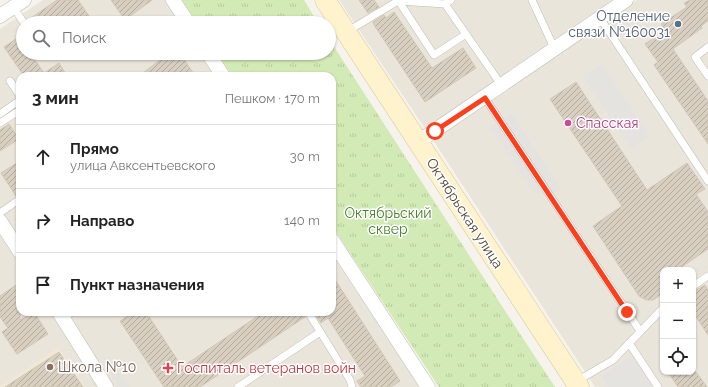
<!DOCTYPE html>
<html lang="ru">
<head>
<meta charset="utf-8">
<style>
  :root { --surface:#fff; --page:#f6f6f6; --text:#222; --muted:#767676; --line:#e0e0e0 }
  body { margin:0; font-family:Raleway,sans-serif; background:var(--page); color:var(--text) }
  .controls { position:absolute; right:12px; bottom:12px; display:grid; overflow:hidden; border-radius:8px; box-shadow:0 1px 3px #0004 }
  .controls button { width:36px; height:36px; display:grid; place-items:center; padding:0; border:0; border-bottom:1px solid var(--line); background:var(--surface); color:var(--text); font:20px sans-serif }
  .stop { position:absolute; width:12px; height:12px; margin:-9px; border:3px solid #fc3f1d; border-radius:50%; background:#fff }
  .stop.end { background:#fc3f1d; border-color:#fff; box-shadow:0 1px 4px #0008 }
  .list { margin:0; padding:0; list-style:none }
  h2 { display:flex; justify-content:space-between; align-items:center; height:52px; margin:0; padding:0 16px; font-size:17px }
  h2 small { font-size:13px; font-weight:400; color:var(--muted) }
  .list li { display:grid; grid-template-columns:26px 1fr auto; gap:12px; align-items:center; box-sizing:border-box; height:64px; padding:0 16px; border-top:1px solid var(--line) }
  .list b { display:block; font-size:15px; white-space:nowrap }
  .list p { margin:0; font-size:13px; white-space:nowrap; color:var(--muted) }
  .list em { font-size:13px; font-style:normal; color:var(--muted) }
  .icon { flex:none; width:22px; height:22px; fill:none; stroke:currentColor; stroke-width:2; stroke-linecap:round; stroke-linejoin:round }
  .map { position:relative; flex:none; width:708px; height:387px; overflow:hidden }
  .search { position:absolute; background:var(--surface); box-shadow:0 1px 3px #0004; left:16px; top:16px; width:320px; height:44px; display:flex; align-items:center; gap:10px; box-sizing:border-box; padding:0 14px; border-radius:22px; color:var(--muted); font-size:15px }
  .panel { position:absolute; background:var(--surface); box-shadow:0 1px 3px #0004; left:16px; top:72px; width:320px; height:244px; border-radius:12px }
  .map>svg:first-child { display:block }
</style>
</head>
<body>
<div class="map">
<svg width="708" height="387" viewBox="0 0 708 387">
  <defs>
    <pattern id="grass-tufts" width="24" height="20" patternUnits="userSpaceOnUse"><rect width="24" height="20" fill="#d2eab5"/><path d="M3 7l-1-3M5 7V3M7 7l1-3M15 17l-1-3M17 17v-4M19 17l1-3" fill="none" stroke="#b6ca9c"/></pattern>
    <pattern id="building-hatch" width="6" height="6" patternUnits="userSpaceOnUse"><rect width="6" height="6" fill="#d8cfc1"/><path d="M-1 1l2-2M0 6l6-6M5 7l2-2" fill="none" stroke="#b1aa9e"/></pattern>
  </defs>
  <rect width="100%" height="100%" fill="#f6f3ec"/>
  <path fill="#eae5da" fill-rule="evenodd" d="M 43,0 L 166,0 L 181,23 L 23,23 L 23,53 L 200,53 L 215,76 L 20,76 L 20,240 L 0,208 L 0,29 Z
    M 339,0 L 613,0 L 426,130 Z
    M 637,0 L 708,0 L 708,387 L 595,387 L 433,140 ZM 663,270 L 693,270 L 693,372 L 663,372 Z
    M 0,232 L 20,264 L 20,312 L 51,312 L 99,387 L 0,387 Z
    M 332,254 L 419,387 L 114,387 L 66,312 L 332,312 Z"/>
  <path fill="#efe8d6" d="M 59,347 L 85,387 L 0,387 L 0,386 Z"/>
  <path fill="url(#grass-tufts)" d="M 182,0 L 304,0 L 318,23 L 197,23 Z
    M 329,39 L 524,340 L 555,387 L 439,387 L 332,226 L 332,76 L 232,76 L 217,53 L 329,53 Z"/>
  <path fill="#e5e3e0" d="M 602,64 L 650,136 L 631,148 L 583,76 Z
    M 512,113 L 561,188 L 553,194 L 503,119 Z
    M 498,122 L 543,190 L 535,195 L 490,127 Z
    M 637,352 L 661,387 L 608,387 L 601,376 Z
    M 109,357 L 129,387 L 119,387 L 102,361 Z"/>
  <path fill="url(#building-hatch)" stroke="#d3c7b4" d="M 57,0 L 78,0 L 89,16 L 78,23 L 29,23 L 28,20 Z
    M 111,0 L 152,0 L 125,20 Z
    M 359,0 L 374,0 L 379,7 L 368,13 Z
    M 690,0 L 708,0 L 708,21 L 701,26 L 702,28 L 673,49 L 708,101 L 708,144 L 654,65 L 658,62 L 645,44 L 665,30 L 661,24 L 687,7 L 684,3 Z
    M 394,12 L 432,68 L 463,48 L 476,68 L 425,102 L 374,25 L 373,22 L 384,15 L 386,18 Z
    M 19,37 L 23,43 L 23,53 L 30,53 L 44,73 L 59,63 L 67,76 L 24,76 L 4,47 Z
    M 169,53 L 180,53 L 195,76 L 139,76 Z
    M 576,82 L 647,190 L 687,163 L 705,189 L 696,194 L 708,212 L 708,249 L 677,270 L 663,270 L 663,293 L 653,300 L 646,300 L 639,296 L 593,226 L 622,206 L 550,99 Z
    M 9,124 L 19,139 L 0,151 L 0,130 Z
    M 20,161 L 20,194 L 16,196 L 1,173 Z
    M 332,275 L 400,381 L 391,387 L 361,387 L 357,381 L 365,376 L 328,318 L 321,323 L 314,312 L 332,312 Z
    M 16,285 L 20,291 L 20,320 L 34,312 L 48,334 L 17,354 L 2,332 L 8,328 L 0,317 L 0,296 Z
    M 705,285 L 708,290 L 708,335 L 693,312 L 693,292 Z
    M 134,312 L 146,312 L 182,367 L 264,312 L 303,312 L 305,317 L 200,387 L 164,387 L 120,321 Z
    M 59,352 L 83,387 L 5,387 Z
    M 668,372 L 696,372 L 707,387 L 678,387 Z"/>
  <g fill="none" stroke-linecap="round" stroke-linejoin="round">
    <g stroke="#c2bbae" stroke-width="8">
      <path id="lane" d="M 398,0 L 434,55 L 466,34
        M 532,0 L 555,50
        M 445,4 L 502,86
        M 13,7 L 24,23
        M 600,18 L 708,181
        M 348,31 L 398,1 L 445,4 L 451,0
        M 708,47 L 695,57 L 708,76
        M 44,53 L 46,56 L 51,53
        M 10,81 L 20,96
        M 485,98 L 640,331
        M 0,114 L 20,100
        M 0,123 L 20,110
        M 0,213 L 20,199
        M 332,259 L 341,253
        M 693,286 L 708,276
        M 308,312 L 350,380 L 352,387
        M 63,318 L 72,312
        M 629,343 L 658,387
        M 577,381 L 613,360 L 663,308
        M 238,387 L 320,332"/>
    </g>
    <g stroke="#c2bbae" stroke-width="15">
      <path id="street" d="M 173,0 L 188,23
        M 0,16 L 24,0
        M 208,53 L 223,76
        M 418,142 L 626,0
        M 0,221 L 20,252
        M 332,240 L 428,387
        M 59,312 L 106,387"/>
    </g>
    <g stroke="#d6c79b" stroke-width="21">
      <path id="secondary" d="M 325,0 L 579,387"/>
    </g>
    <use href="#lane" stroke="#fff" stroke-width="7"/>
    <use href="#street" stroke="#fff" stroke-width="14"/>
    <use href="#secondary" stroke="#fff3cd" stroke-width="20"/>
  </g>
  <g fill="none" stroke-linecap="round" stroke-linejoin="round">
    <path stroke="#fc3f1d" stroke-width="5" d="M 435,131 L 485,98 L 627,312"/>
  </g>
  <circle fill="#5c6f8a" stroke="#fff" stroke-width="1.5" cx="678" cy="24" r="4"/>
  <circle fill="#d1479c" stroke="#fff" stroke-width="1.5" cx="568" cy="123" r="4"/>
  <circle fill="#8d6e63" stroke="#fff" stroke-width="1.5" cx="50" cy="367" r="4"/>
  <path fill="#e0444e" stroke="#fff" stroke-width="1.5" d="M166 362h4v4h4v4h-4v4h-4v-4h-4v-4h4z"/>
  <g text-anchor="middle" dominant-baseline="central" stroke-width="3" stroke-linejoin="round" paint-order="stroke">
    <g font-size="14" fill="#4e5e75" stroke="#fff" text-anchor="end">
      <text x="670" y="16">Отделение<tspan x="670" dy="16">связи №160031</tspan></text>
    </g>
    <g font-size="14" fill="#b23c85" stroke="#fff" text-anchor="start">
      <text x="576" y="123">Спасская</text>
    </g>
    <g font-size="14" fill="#4a7f2a" stroke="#fff">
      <text x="388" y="213">Октябрьский<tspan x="388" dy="16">сквер</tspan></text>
    </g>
    <g font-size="14" fill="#4b4439" stroke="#fff">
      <text transform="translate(465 213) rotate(57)">Октябрьская улица</text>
    </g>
    <g font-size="14" fill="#785e54" stroke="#fff" text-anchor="start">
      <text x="58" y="367">Школа №10</text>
    </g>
    <g font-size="14" fill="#be3a42" stroke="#fff" text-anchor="start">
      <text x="177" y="368">Госпиталь ветеранов войн</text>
    </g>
  </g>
</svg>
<div class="controls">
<button>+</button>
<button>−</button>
<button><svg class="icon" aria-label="locate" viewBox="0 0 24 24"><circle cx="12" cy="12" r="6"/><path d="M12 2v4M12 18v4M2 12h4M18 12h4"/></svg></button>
</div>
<div class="stop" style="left:435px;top:131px"></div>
<div class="stop end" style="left:627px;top:312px"></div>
<div class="search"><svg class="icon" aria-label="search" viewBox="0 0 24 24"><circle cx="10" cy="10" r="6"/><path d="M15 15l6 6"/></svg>Поиск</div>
<section class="panel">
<h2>3 мин<small>Пешком · 170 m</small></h2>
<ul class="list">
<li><svg class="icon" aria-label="ahead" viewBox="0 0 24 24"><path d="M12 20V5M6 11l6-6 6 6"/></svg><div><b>Прямо</b><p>улица Авксентьевского</p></div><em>30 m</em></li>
<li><svg class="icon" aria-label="right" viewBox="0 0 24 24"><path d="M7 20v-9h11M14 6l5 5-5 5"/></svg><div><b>Направо</b></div><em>140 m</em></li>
<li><svg class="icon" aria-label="arrive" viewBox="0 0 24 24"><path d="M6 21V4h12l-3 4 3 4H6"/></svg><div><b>Пункт назначения</b></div></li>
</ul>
</section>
</div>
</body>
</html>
